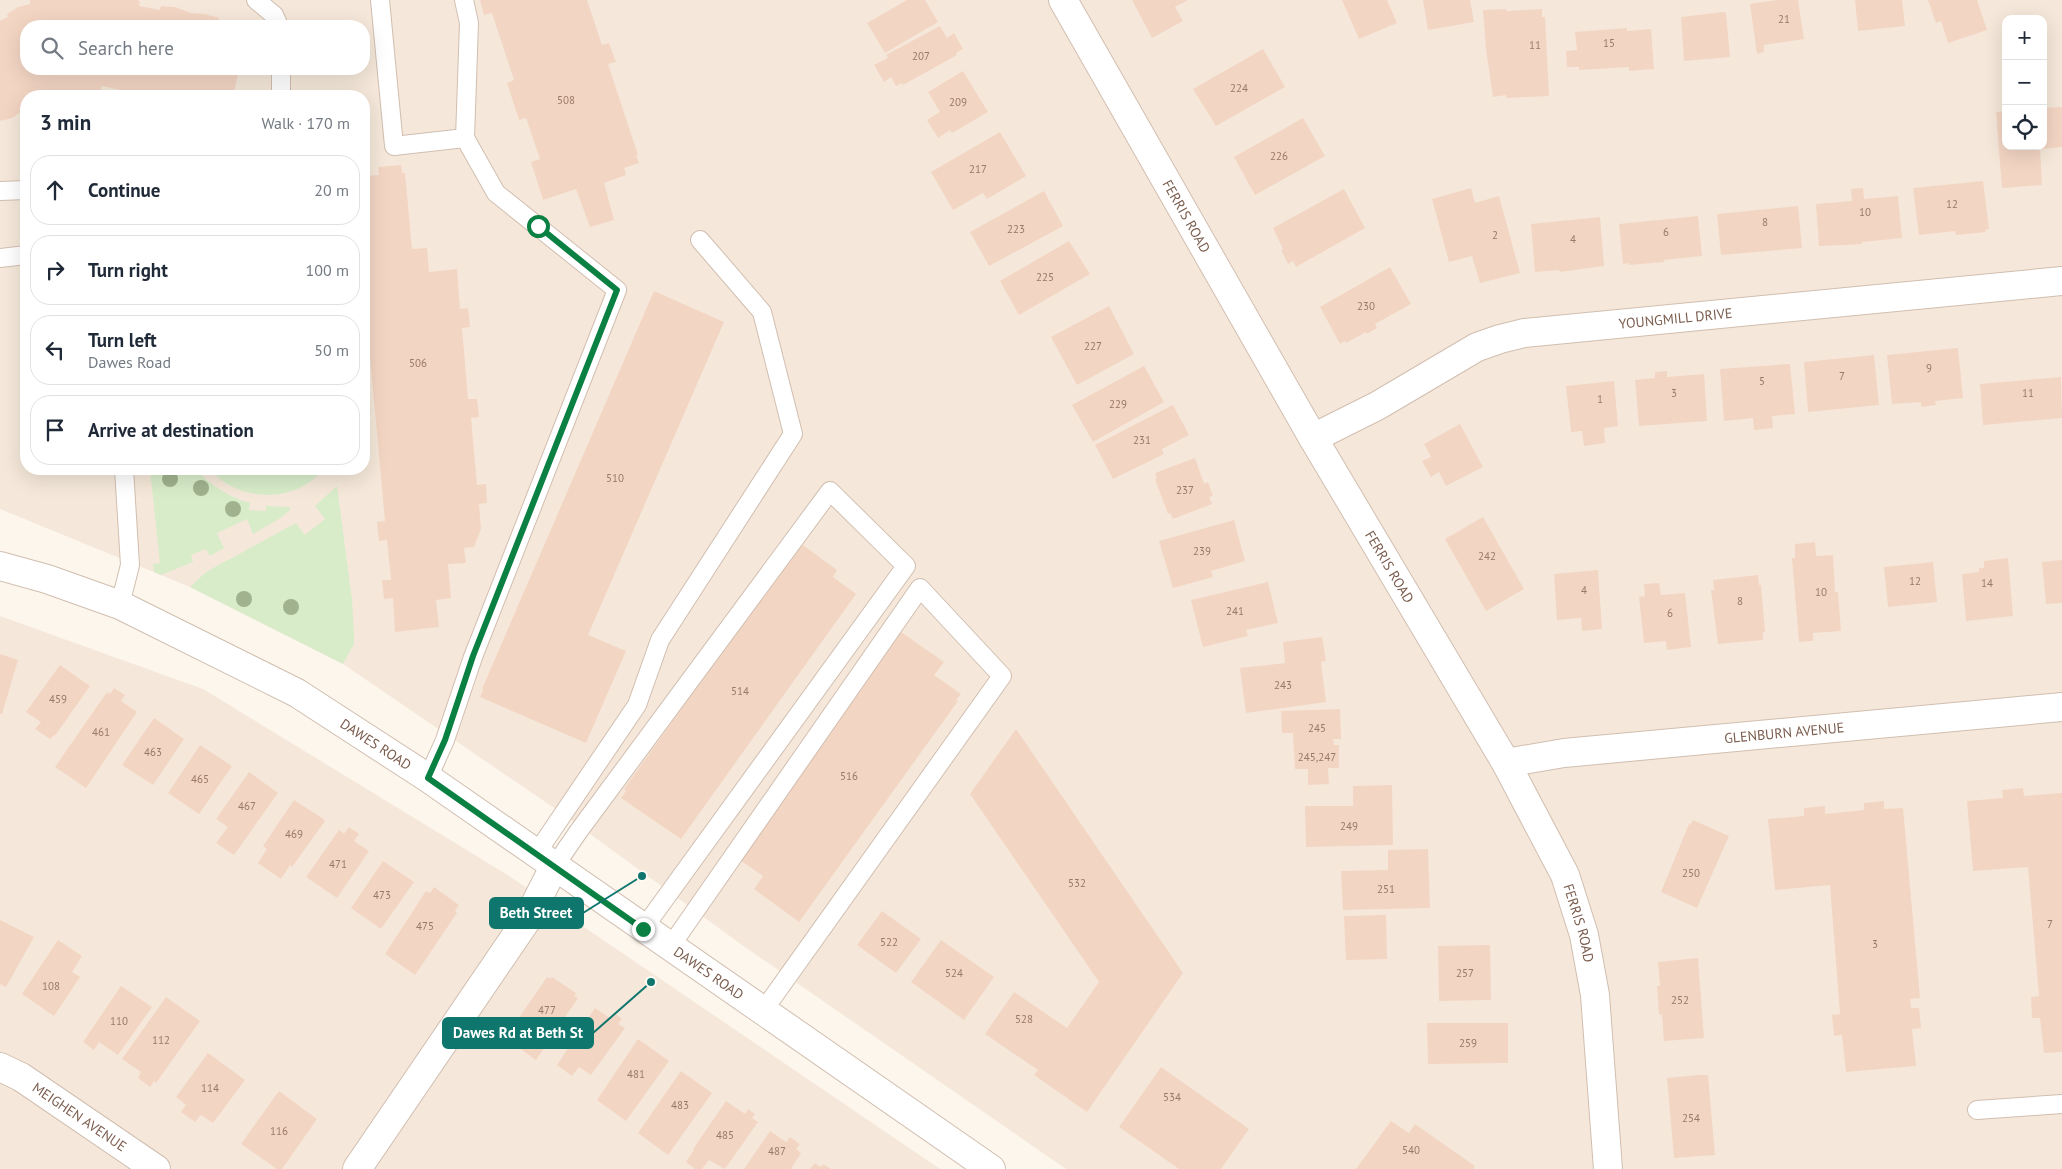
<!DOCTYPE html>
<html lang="en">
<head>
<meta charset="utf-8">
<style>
  :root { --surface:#fff; --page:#f2f2f3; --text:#1f2937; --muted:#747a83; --line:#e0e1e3 }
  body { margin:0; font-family:"PT Sans",sans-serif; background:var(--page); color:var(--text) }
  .controls { position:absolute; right:15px; top:15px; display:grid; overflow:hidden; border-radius:10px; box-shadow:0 5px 20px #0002 }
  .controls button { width:45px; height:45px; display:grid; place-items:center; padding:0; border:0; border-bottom:1px solid var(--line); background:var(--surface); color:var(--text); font:25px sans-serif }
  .stop { position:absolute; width:15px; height:15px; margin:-11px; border:4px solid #0b8043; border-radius:50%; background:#fff }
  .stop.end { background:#0b8043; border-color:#fff; box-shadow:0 1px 5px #0008 }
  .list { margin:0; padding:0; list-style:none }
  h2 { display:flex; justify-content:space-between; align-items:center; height:65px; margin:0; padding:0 20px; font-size:21px }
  h2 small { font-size:16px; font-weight:400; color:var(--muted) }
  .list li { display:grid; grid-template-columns:32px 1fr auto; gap:15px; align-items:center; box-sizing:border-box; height:70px; margin:0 10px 10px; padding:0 10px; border:1px solid var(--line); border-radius:20px }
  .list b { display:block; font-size:19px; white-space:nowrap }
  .list p { margin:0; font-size:16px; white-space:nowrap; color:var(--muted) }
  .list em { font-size:16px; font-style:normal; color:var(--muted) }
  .icon { flex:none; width:28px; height:28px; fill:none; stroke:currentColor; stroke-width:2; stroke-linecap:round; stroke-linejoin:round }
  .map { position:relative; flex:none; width:2062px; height:1169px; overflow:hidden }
  .search { position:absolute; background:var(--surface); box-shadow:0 5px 20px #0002; left:20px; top:20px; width:350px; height:55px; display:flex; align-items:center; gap:12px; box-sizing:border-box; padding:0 18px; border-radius:20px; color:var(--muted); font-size:19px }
  .panel { position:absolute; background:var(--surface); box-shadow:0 5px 20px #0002; left:20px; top:90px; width:350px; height:385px; border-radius:20px }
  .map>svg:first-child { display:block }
</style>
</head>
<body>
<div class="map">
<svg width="2062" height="1169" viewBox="0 0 2062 1169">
  <rect width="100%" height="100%" fill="#fdf6ec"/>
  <path fill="#f5e8da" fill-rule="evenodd" d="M 0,0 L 2062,0 L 2062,1169 L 1066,1169 L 742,945 L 560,812 L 343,664 L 190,587 L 0,509 ZM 2006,19 L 2043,19 L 2043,146 L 2006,146 ZM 26,26 L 364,26 L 364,69 L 26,69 ZM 26,96 L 364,96 L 364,469 L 26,469 Z
    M 0,616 L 203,689 L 506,874 L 940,1169 L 0,1169 Z"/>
  <path fill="#d8ecc9" d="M 150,469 L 195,469 C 212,486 227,496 250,503 L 249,510 L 266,511 L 266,506 L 290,507 L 290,510 L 279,519 L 253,534 L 247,519 L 217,533 L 224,548 L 210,556 L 206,549 L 191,555 L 193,562 L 161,575 L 154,572 L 153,564 L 160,563 Z
    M 210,469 L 323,469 C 297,504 237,503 210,469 Z
    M 337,486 L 352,600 L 354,634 L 354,644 L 343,664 L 190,587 L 206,572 L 296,523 L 305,535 L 325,519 L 315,506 Z"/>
  <path fill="#f3d5c3" d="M 30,0 L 136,0 L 140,1 L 139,6 L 160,10 L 161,6 L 175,7 L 191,13 L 205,14 L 219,18 L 218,23 L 228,26 L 26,26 L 26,69 L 239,69 L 233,96 L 141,96 L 142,95 L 102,86 L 99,96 L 61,96 L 58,90 L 44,96 L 26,96 L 26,104 L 22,105 L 24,110 L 12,118 L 0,121 L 0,21 L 8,17 L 7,14 L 18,7 L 30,4 Z
    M 480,0 L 587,0 L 602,45 L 609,43 L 616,62 L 608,64 L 638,155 L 636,156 L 639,163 L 624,168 L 626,175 L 604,183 L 614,220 L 590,227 L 576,189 L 543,200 L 531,162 L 540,159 L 526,118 L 519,120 L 507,83 L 514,80 L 492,13 L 484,15 Z
    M 907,0 L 925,0 L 938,22 L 885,53 L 867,23 Z
    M 1132,0 L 1188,0 L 1175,7 L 1183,21 L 1152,38 Z
    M 1342,0 L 1387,0 L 1397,23 L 1359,39 Z
    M 1423,0 L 1470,0 L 1474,22 L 1428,30 Z
    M 1777,0 L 1798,0 L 1804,39 L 1764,45 L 1764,52 L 1757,54 L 1750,4 Z
    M 1855,0 L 1902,0 L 1905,26 L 1858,31 Z
    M 1928,0 L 1977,0 L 1987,30 L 1948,43 L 1941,21 L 1936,23 Z
    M 1506,9 L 1506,11 L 1542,9 L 1542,17 L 1545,17 L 1549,96 L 1506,98 L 1506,95 L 1493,97 L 1486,49 L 1483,10 Z
    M 1723,12 L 1726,13 L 1730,57 L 1684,61 L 1681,17 Z
    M 940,26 L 947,38 L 954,33 L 963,49 L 956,53 L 957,55 L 903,85 L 902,83 L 896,86 L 891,77 L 884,82 L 874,65 L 888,58 L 886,55 Z
    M 1627,28 L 1627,31 L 1651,29 L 1654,69 L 1629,71 L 1629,67 L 1579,70 L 1579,67 L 1567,67 L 1566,51 L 1577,50 L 1575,32 Z
    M 1263,49 L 1285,87 L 1216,126 L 1193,89 Z
    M 963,71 L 988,112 L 952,133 L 950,130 L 938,138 L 927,120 L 940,112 L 928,92 Z
    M 2062,107 L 2062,147 L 2040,149 L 2042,185 L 2002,188 L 1996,112 L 2006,111 L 2006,146 L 2043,146 L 2043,108 Z
    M 1303,118 L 1325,156 L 1255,195 L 1234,157 Z
    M 1000,132 L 1026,176 L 987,199 L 983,193 L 953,210 L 931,172 Z
    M 401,165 L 402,173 L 405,173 L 412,249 L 427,248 L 429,272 L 457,269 L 460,309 L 468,308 L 470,327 L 462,328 L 468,399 L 477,399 L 479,417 L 471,418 L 477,485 L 486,484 L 487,503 L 479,504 L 481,529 L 474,547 L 464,548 L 466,563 L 448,564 L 451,598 L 436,600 L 439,627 L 395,632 L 393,598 L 384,599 L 382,580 L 391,580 L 387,540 L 379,541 L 377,522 L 385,521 L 364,291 L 364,176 L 379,175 L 378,167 Z
    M 1983,181 L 1989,229 L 1985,230 L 1986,232 L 1956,235 L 1955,231 L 1919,235 L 1913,188 Z
    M 1471,188 L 1475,203 L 1499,196 L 1520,273 L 1480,283 L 1472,256 L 1449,262 L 1432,199 Z
    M 1863,188 L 1864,199 L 1898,196 L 1902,238 L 1862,242 L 1862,244 L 1819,246 L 1816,204 L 1852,201 L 1851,189 Z
    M 1344,189 L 1365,228 L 1296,267 L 1293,261 L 1288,264 L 1281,250 L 1283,249 L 1273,228 Z
    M 1044,191 L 1063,226 L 989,266 L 970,232 Z
    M 1798,206 L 1802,248 L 1721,255 L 1717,214 Z
    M 1698,216 L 1702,256 L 1664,260 L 1664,262 L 1629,265 L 1629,263 L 1623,264 L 1619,224 Z
    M 1600,217 L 1604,266 L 1560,272 L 1559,270 L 1535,272 L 1531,224 Z
    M 1069,241 L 1090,274 L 1019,315 L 1000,281 Z
    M 1390,267 L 1411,304 L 1375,324 L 1377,328 L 1367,334 L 1366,332 L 1346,343 L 1345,341 L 1340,344 L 1320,307 Z
    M 654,291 L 724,322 L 588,635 L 626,651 L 586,743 L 480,697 L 483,690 L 482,689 Z
    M 1109,306 L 1134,354 L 1077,385 L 1051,337 Z
    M 1958,348 L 1963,398 L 1935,401 L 1936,405 L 1921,407 L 1921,402 L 1892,404 L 1887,355 Z
    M 1874,355 L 1879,405 L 1808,412 L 1804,362 Z
    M 1790,364 L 1795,414 L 1772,416 L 1773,428 L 1754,430 L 1753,418 L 1724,421 L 1720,369 Z
    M 1144,366 L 1164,402 L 1093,442 L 1072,405 Z
    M 1667,371 L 1667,377 L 1704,374 L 1707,421 L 1639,426 L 1635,380 L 1655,378 L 1655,372 Z
    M 2061,377 L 2062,418 L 1983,425 L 1980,384 Z
    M 1614,381 L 1618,426 L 1604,428 L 1605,443 L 1584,446 L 1582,431 L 1571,432 L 1566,386 Z
    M 1173,405 L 1189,435 L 1162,449 L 1164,454 L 1162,455 L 1113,479 L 1095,445 Z
    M 1460,424 L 1483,467 L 1446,486 L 1439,472 L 1431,477 L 1422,461 L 1431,457 L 1424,444 Z
    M 1195,458 L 1204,484 L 1208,482 L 1213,496 L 1209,497 L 1212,504 L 1173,519 L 1170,513 L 1168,514 L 1155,479 L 1157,479 L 1155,473 Z
    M 1483,517 L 1524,589 L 1486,611 L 1445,539 Z
    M 1234,520 L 1245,561 L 1211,571 L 1213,577 L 1173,588 L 1159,541 Z
    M 1815,542 L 1816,556 L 1833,555 L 1835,592 L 1838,592 L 1841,631 L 1813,633 L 1813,641 L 1799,642 L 1792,558 L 1795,558 L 1795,544 Z
    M 800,543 L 837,570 L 833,577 L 856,594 L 681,839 L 621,798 L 626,791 L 624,789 Z
    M 2008,558 L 2013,616 L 1966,621 L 1962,574 L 1979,572 L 1979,568 L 1984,568 L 1984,561 Z
    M 2062,560 L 2062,603 L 2046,604 L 2042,562 Z
    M 1933,562 L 1937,602 L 1888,607 L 1884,567 Z
    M 1598,570 L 1602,629 L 1582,631 L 1581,618 L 1557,620 L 1554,574 Z
    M 1758,575 L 1759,585 L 1761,585 L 1765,632 L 1763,632 L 1763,640 L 1718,644 L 1711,590 L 1714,590 L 1713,580 Z
    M 1268,582 L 1278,623 L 1246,630 L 1248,636 L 1203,647 L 1191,600 Z
    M 1659,583 L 1661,595 L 1685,593 L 1691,647 L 1667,650 L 1666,641 L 1644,643 L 1639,597 L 1645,596 L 1644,584 Z
    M 898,630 L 944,662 L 934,675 L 961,694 L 956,700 L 958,701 L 799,922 L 754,889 L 763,876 L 737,858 Z
    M 1322,637 L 1326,661 L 1321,662 L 1326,702 L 1246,713 L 1240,668 L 1285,663 L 1283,642 Z
    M 0,654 L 18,660 L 2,714 L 0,714 Z
    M 60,665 L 90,686 L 57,733 L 50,739 L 35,729 L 41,722 L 26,712 Z
    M 114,688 L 125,695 L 121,701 L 137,712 L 86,788 L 55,767 L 107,692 L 110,694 Z
    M 1340,709 L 1341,739 L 1333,739 L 1334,745 L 1339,745 L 1339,768 L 1328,768 L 1329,784 L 1308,785 L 1308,769 L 1295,769 L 1293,733 L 1282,733 L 1281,711 Z
    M 154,718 L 184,739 L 153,785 L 122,765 Z
    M 1016,729 L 1183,973 L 1087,1112 L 1034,1075 L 1038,1070 L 985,1034 L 1014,992 L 1067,1028 L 1099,982 L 970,794 Z
    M 200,745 L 232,766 L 199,814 L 168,793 Z
    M 249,772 L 278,793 L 234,855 L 216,843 L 228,827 L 216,819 Z
    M 1392,785 L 1393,845 L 1306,847 L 1305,806 L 1353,806 L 1353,786 Z
    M 2023,788 L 2024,796 L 2062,793 L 2062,1052 L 2044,1053 L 2040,1018 L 2032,1018 L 2031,997 L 2039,996 L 2028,867 L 1973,871 L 1967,801 L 2003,798 L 2002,790 Z
    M 294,800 L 322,818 L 325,821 L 292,867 L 290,865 L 281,879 L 258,863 L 267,849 L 263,846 Z
    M 1884,801 L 1884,809 L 1903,808 L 1920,998 L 1910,999 L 1911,1008 L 1919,1008 L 1921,1028 L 1912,1029 L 1916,1066 L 1846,1072 L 1842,1035 L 1834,1036 L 1832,1015 L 1840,1014 L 1830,885 L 1775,890 L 1768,819 L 1804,816 L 1804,808 L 1825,806 L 1825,814 L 1864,810 L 1864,803 Z
    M 1693,820 L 1729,836 L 1697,908 L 1661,892 L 1689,824 L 1690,825 Z
    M 349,827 L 359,834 L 354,841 L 369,851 L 337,898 L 306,877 L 339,830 L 344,834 Z
    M 1428,849 L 1430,908 L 1343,910 L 1341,871 L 1388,870 L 1388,850 Z
    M 383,861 L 414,882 L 381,929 L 351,908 Z
    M 434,887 L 459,905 L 455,911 L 457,913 L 415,975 L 385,954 L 426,891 L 430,893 Z
    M 882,911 L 921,939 L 896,973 L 857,945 Z
    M 1386,915 L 1387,959 L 1346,960 L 1344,916 Z
    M 0,920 L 34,937 L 6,987 L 0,984 Z
    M 58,940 L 82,956 L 72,972 L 80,977 L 54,1016 L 22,994 Z
    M 941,940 L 994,977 L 964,1020 L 911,982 Z
    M 1490,945 L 1491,1000 L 1439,1001 L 1438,946 Z
    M 1698,958 L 1704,1038 L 1664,1041 L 1662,1014 L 1659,1015 L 1657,986 L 1660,986 L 1658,962 Z
    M 547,977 L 550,979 L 552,977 L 576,993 L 574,996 L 578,998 L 536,1060 L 508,1040 L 519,1024 L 516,1022 Z
    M 121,986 L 152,1007 L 118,1055 L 99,1042 L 94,1050 L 83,1042 Z
    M 166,997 L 200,1021 L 156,1083 L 154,1081 L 150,1087 L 138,1078 L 141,1072 L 122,1059 Z
    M 595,1008 L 610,1018 L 614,1013 L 622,1019 L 618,1024 L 625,1028 L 591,1075 L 579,1067 L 572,1076 L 557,1065 Z
    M 1427,1023 L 1508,1023 L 1508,1063 L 1428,1064 Z
    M 638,1039 L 669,1061 L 626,1121 L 597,1100 Z
    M 208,1053 L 245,1080 L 213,1123 L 201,1115 L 195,1122 L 181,1112 L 186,1105 L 176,1097 Z
    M 1161,1067 L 1249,1129 L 1221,1169 L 1179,1169 L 1119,1127 Z
    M 681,1071 L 712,1093 L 668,1155 L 638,1133 Z
    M 1699,1075 L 1708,1075 L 1715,1155 L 1674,1158 L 1667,1078 Z
    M 279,1091 L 317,1119 L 282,1169 L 277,1169 L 241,1144 Z
    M 726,1101 L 745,1114 L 748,1109 L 755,1114 L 752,1118 L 758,1122 L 725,1169 L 709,1160 L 702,1169 L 695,1169 L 686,1162 L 694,1150 L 693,1149 Z
    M 1391,1121 L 1409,1133 L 1415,1124 L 1475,1166 L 1473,1169 L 1356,1169 Z
    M 770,1131 L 786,1142 L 790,1137 L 800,1144 L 796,1149 L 801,1153 L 791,1169 L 744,1169 Z
    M 815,1163 L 821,1167 L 823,1164 L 831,1169 L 810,1169 Z"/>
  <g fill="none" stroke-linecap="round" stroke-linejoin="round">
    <g stroke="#d1beb0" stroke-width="20">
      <path id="service" d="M 256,0 L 274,15 L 279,26
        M 380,0 L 394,146 L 465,138 L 496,193 L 617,290 L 473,657 L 445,740 L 428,778
        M 464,0 L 469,23 L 465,138
        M 281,96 L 281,69
        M 0,191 L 26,190
        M 0,258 L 26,255
        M 120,605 L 130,565 L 124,469
        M 536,854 L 637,705 L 660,640 L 793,434 L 762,312 L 700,240
        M 554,867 L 578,832 L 830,491 L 906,566 L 643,929
        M 670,947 L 920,588 L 1002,676 L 763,1011
        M 1977,1110 L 2062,1104"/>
    </g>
    <g stroke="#d1beb0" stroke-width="30">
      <g id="minor">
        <path id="s1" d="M 1063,0 L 1313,438 L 1506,763 L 1565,875 L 1584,935 L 1595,995 L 1608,1169"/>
        <path id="s2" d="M 1313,438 L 1377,406 L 1477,347 L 1500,339 L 1524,333 L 2062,281"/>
        <path id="s3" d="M 1506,763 L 1564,753 L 2062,707"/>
        <path id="s4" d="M 0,1067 L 21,1077 L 156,1169"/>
        <path d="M 357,1169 L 528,918 L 554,867"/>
      </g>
    </g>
    <g stroke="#d1beb0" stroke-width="30">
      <g id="tertiary">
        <path id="s5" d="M 0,566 L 47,579 L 120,605 L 297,693 L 428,778 L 991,1169"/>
      </g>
    </g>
    <use href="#service" stroke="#fff" stroke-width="18"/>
    <use href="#minor" stroke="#fff" stroke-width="28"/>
    <use href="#tertiary" stroke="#fff" stroke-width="28"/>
  </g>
  <g fill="#a0b28e">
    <circle cx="170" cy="479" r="8"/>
    <circle cx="201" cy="488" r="8"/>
    <circle cx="233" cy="509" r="8"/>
    <circle cx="244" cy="599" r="8"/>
    <circle cx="291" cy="607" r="8"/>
  </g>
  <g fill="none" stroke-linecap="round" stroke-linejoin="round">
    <path stroke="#0b8043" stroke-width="6" d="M 538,226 L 617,290 L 473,656 L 445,740 L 428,778 L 643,929"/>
  </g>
  <g text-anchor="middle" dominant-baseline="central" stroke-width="4" stroke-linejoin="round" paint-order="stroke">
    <g font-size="11" fill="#987a6a">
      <text x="1784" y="19">21</text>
      <text x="1609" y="43">15</text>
      <text x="1535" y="45">11</text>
      <text x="921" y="56">207</text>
      <text x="1239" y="88">224</text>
      <text x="566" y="100">508</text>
      <text x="958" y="102">209</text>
      <text x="1279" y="156">226</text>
      <text x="978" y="169">217</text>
      <text x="1952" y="204">12</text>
      <text x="1865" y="212">10</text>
      <text x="1765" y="222">8</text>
      <text x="1016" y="229">223</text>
      <text x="1666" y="232">6</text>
      <text x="1495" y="235">2</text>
      <text x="1573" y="239">4</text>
      <text x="1045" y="277">225</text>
      <text x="1366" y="306">230</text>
      <text x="1093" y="346">227</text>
      <text x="418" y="363">506</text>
      <text x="1929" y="368">9</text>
      <text x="1842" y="376">7</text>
      <text x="1762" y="381">5</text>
      <text x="1674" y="393">3</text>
      <text x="2028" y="393">11</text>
      <text x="1600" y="399">1</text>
      <text x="1118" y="404">229</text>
      <text x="1142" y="440">231</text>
      <text x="615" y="478">510</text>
      <text x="1185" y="490">237</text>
      <text x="1202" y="551">239</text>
      <text x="1487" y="556">242</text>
      <text x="1915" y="581">12</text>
      <text x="1987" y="583">14</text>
      <text x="1584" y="590">4</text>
      <text x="1821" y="592">10</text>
      <text x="1740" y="601">8</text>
      <text x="1235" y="611">241</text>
      <text x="1670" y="613">6</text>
      <text x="1283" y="685">243</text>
      <text x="740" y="691">514</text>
      <text x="58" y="699">459</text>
      <text x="1317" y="728">245</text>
      <text x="101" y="732">461</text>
      <text x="153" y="752">463</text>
      <text x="1317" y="757">245,247</text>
      <text x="849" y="776">516</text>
      <text x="200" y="779">465</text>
      <text x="247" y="806">467</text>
      <text x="1349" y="826">249</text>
      <text x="294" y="834">469</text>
      <text x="338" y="864">471</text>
      <text x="1691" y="873">250</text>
      <text x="1077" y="883">532</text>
      <text x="1386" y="889">251</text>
      <text x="382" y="895">473</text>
      <text x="2050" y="924">7</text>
      <text x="425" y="926">475</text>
      <text x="889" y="942">522</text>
      <text x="1875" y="944">3</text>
      <text x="954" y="973">524</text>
      <text x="1465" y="973">257</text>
      <text x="51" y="986">108</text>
      <text x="1680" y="1000">252</text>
      <text x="547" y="1010">477</text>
      <text x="1024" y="1019">528</text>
      <text x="119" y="1021">110</text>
      <text x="161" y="1040">112</text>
      <text x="1468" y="1043">259</text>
      <text x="636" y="1074">481</text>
      <text x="210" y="1088">114</text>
      <text x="1172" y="1097">534</text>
      <text x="680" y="1105">483</text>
      <text x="1691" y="1118">254</text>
      <text x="279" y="1131">116</text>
      <text x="725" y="1135">485</text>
      <text x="1411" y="1150">540</text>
      <text x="777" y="1151">487</text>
    </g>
    <g font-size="14" fill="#7a5c4d" stroke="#fffaf3">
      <text stroke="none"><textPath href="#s1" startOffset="249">FERRIS ROAD</textPath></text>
      <text stroke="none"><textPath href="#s2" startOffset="389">YOUNGMILL DRIVE</textPath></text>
      <text stroke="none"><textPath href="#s1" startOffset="654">FERRIS ROAD</textPath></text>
      <text stroke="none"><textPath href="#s3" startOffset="280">GLENBURN AVENUE</textPath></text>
      <text stroke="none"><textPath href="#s5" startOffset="418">DAWES ROAD</textPath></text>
      <text stroke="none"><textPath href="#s1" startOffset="1059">FERRIS ROAD</textPath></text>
      <text stroke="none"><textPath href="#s5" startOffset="822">DAWES ROAD</textPath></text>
      <text stroke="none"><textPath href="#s4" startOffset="94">MEIGHEN AVENUE</textPath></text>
    </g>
  </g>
  <path fill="none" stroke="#0f766e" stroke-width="2" d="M642 876L583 913M651 982L593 1033"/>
  <g fill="#0f766e" stroke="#fffaf3" stroke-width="2">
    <circle cx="642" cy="876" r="5"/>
    <circle cx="651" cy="982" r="5"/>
  </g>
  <g fill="#0f766e" stroke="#0f766e" stroke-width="2">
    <rect x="490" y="898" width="93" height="30" rx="5"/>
    <rect x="443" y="1018" width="150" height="30" rx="5"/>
  </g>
  <g font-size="15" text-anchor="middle" font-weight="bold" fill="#fff">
    <text x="536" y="918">Beth Street</text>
    <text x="518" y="1038">Dawes Rd at Beth St</text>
  </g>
</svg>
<div class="controls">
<button>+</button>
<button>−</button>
<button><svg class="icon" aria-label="locate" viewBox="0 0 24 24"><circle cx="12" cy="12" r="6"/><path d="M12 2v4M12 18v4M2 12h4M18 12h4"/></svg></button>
</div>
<div class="stop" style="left:538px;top:226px"></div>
<div class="stop end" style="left:643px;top:929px"></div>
<div class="search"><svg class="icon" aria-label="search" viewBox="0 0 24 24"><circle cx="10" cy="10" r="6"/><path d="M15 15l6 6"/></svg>Search here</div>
<section class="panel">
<h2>3 min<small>Walk · 170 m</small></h2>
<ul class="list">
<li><svg class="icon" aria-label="ahead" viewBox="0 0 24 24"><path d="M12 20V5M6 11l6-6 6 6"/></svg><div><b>Continue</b></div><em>20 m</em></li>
<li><svg class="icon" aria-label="right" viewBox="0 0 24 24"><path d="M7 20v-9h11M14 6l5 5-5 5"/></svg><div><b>Turn right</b></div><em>100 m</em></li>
<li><svg class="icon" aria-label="left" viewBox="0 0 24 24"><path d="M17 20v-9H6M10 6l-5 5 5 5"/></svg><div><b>Turn left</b><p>Dawes Road</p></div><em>50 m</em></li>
<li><svg class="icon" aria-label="arrive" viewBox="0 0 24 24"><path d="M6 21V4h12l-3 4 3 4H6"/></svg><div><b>Arrive at destination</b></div></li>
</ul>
</section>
</div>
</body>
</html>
